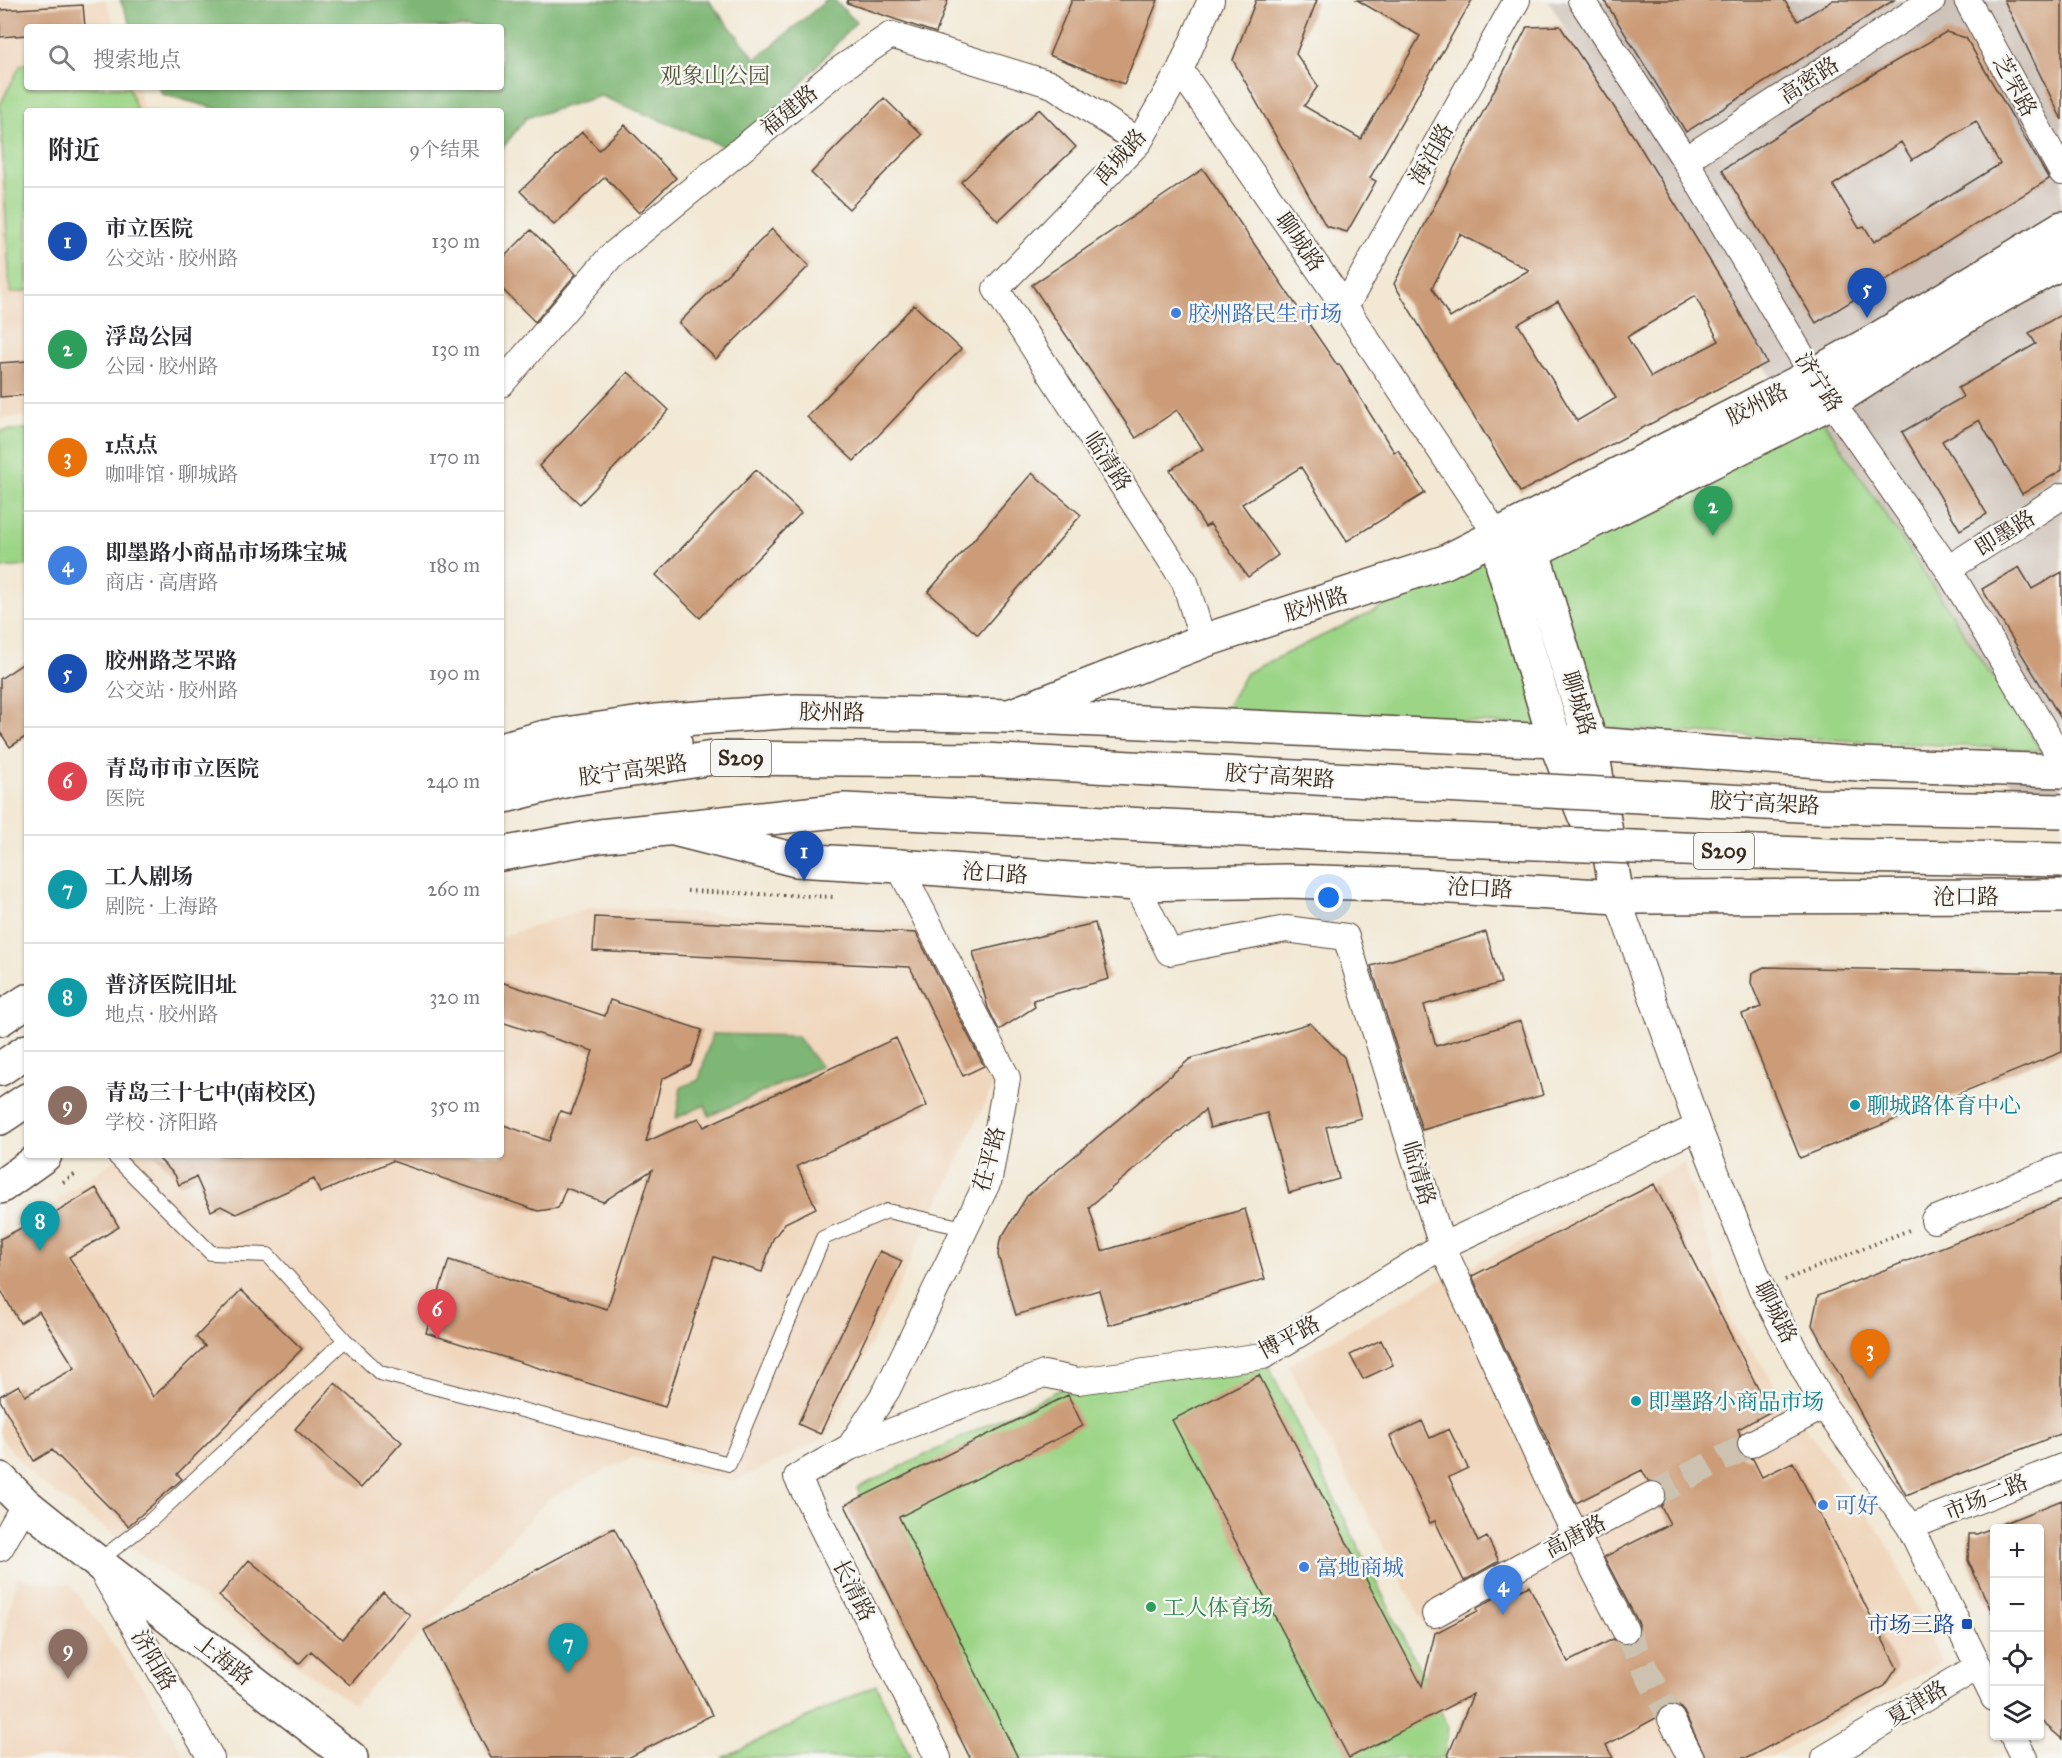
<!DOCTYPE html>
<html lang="zh">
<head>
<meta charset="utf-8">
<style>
  :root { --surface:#fff; --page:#f2f2f3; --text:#2b2b33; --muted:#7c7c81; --line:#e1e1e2; --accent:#1a73e8 }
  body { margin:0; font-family:"IM FELL Great Primer","Noto Serif SC",serif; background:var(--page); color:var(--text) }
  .controls { position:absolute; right:18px; bottom:18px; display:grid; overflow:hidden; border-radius:6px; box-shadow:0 2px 4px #0004 }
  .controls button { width:54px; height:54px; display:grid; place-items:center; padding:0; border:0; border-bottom:2px solid var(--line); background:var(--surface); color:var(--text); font:30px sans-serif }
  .you { position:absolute; left:1329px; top:898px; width:21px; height:21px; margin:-15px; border:4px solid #fff; border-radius:50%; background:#1a73e8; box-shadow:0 0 0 9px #1a73e833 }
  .badge { display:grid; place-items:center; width:39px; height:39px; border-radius:50%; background:var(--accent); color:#fff; font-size:20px; font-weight:700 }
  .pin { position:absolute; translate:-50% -50px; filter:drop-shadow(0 2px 3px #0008) }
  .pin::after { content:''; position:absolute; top:32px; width:21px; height:18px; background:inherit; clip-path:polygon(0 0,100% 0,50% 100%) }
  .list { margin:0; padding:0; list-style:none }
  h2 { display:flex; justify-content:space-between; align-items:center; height:78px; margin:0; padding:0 24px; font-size:26px }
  h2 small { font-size:20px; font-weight:400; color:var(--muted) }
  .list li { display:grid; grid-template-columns:39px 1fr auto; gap:18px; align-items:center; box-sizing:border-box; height:108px; padding:0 24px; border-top:2px solid var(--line) }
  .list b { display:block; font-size:22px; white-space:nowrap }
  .list p { margin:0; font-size:20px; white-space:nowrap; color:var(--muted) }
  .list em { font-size:20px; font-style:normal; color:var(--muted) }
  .icon { flex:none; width:33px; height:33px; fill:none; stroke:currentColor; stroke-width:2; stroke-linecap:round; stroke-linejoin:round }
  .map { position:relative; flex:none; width:2062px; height:1758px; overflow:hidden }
  .search { position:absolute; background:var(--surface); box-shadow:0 2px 4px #0004; left:24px; top:24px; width:480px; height:66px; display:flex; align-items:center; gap:15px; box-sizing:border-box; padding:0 21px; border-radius:6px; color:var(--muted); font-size:22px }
  .panel { position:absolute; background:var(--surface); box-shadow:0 2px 4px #0004; left:24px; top:108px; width:480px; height:1050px; border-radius:6px }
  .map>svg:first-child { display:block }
</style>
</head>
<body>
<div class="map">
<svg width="2062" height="1758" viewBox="0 0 2062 1758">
  <rect width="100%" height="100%" fill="#f6f6f2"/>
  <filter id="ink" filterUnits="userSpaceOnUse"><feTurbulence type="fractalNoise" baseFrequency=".0167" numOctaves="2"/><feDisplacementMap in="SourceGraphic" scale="12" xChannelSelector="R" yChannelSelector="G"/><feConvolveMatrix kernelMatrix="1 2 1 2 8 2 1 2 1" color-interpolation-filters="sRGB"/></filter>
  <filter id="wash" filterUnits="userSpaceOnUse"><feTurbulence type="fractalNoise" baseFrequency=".008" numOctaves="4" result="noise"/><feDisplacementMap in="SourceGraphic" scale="24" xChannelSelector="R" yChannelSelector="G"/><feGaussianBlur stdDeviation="1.35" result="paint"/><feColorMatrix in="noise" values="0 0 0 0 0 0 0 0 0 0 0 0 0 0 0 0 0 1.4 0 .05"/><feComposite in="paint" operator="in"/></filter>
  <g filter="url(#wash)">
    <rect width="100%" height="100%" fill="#f2e8d4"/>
    <path fill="#f0d6bc" d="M 0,0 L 105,0 L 116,27 L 27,27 L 27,87 L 137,87 L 143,107 L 160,111 L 27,111 L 27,416 L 0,419 Z
      M 591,907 L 927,927 L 996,1080 L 827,1437 L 734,1482 L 632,1457 L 548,1499 L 354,1705 L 37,1480 L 0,1437 L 0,1240 L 122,1155 L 501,1155 L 501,937 Z
      M 1684,1163 L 1732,1323 L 1886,1541 L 1942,1662 L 1770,1758 L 1458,1758 L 1463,1697 L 1288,1365 L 1426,1287 Z
      M 17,1577 L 71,1585 L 157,1707 L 185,1758 L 0,1758 L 0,1650 Z"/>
    <path fill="#cec2b9" d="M 1548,0 L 2062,0 L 2062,799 L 2021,800 Z"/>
    <path fill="#9dd587" stroke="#6c8052" stroke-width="1.5" d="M 27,63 L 27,87 L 129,87 L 137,111 L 27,111 L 27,291 L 10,293 L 0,105 L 20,66 Z
      M 1809,399 L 2041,750 L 1225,710 L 1246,673 Z
      M 27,429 L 27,566 L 0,568 L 0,431 Z
      M 1263,1356 L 1448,1726 L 1444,1758 L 987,1758 L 857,1488 L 1078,1381 Z
      M 876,1685 L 911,1758 L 722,1758 Z"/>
    <path fill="#7eb674" stroke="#5c7049" stroke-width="1.5" d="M 120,0 L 708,0 L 756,59 L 827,0 L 834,0 L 856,22 L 779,108 L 725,147 L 601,96 L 526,118 L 501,150 L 501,111 L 225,111 L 162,94 L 159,87 L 501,87 L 501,27 L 132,27 Z
      M 712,1034 L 796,1036 L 821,1066 L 709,1116 L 705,1105 L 676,1118 L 681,1087 L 699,1080 Z"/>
    <g id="blocks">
      <path fill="#cc9c78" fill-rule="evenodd" d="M 848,0 L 948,0 L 936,33 L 847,3 Z
        M 1072,0 L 1158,0 L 1124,84 L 1049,55 Z
        M 1256,0 L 1317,0 L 1296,54 L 1318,86 L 1304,106 L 1361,139 L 1420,36 L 1357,0 L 1472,0 L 1370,178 L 1376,181 L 1347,232 L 1326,226 L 1233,60 Z
        M 1604,0 L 1784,0 L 1798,21 L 1833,0 L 1894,0 L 1686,132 Z
        M 2004,0 L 2062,0 L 2062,120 Z
        M 83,5 L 85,27 L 27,27 L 27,35 L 0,37 L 0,10 Z
        M 1560,26 L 1634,137 L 1721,279 L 1767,363 L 1520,492 L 1394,284 L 1527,27 ZM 1460,234 L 1529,270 L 1450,318 L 1432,288 ZM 1695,296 L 1719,341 L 1651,377 L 1627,337 ZM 1558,301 L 1616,398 L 1577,421 L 1518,324 Z
        M 1946,32 L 1966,38 L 2049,179 L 1816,323 L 1722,170 L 1875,73 ZM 1976,121 L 2000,164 L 1874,242 L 1864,226 L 1859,228 L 1833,185 L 1901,142 L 1912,160 Z
        M 884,98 L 922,135 L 849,209 L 811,173 Z
        M 1039,109 L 1076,147 L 998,221 L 961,182 Z
        M 625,125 L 676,178 L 639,213 L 605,177 L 554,225 L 520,191 L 582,132 L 599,150 Z
        M 1203,169 L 1337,365 L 1339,364 L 1394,452 L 1398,450 L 1425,493 L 1347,541 L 1301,467 L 1242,504 L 1278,555 L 1248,577 L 1210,524 L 1205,527 L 1170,470 L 1203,449 L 1177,410 L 1136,438 L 1032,285 Z
        M 772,229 L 809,266 L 716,359 L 679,323 Z
        M 531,230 L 576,274 L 535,322 L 501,288 L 501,260 Z
        M 914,305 L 961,349 L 854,461 L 807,417 Z
        M 2062,314 L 2062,470 L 2022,494 L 1979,420 L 1942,441 L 1987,514 L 1960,530 L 1902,432 L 1963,397 L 1958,388 L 2036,344 L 2029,333 Z
        M 27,361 L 27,395 L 0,397 L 0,363 Z
        M 628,372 L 669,410 L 580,504 L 539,466 Z
        M 756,470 L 801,513 L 700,618 L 656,575 Z
        M 1032,473 L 1081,515 L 978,635 L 928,592 Z
        M 2019,567 L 2032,589 L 2062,572 L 2062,720 L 1982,589 Z
        M 27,661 L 27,736 L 10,747 L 0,732 L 0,679 Z
        M 595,917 L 916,933 L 984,1066 L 963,1076 L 910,967 L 593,951 Z
        M 1095,923 L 1109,979 L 1033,1000 L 1035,1007 L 999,1030 L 988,1008 L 973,952 Z
        M 1486,932 L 1501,983 L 1424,1005 L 1436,1046 L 1521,1021 L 1543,1095 L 1422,1130 L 1371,966 Z
        M 1764,967 L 2062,973 L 2062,1052 L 1800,1158 L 1742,1014 L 1761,1007 L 1751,983 L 1752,973 Z
        M 501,982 L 605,1016 L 610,1000 L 702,1030 L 691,1065 L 662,1079 L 646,1142 L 699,1118 L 704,1127 L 896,1038 L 927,1106 L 797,1166 L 816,1208 L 785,1223 L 773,1239 L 762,1272 L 714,1257 L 665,1407 L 426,1333 L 449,1260 L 607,1309 L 652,1170 L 603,1202 L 566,1188 L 558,1208 L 538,1211 L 392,1161 L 320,1193 L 314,1179 L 236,1214 L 221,1206 L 211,1211 L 196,1177 L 179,1185 L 175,1175 L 155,1155 L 501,1155 L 501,1124 L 549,1141 L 560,1111 L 571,1114 L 593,1051 L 501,1022 Z
        M 1310,1023 L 1344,1057 L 1361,1118 L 1326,1127 L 1339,1179 L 1289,1193 L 1267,1113 L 1210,1128 L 1205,1110 L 1089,1207 L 1102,1251 L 1245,1209 L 1265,1279 L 1109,1325 L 1099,1290 L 1016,1315 L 998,1255 L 1000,1240 L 1027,1196 L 1190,1059 Z
        M 1654,1184 L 1770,1412 L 1738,1429 L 1740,1434 L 1736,1443 L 1737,1450 L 1743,1457 L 1753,1459 L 1762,1477 L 1793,1462 L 1897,1668 L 1885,1686 L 1747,1758 L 1706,1758 L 1684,1712 L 1679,1706 L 1671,1704 L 1659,1710 L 1656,1718 L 1606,1745 L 1613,1758 L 1447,1758 L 1473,1694 L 1349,1758 L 1172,1420 L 1259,1375 L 1422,1686 L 1435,1633 L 1478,1611 L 1477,1608 L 1512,1588 L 1514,1593 L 1529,1586 L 1568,1662 L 1613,1639 L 1624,1645 L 1631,1644 L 1638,1638 L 1639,1624 L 1604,1557 L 1670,1524 L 1661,1507 L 1667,1496 L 1665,1489 L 1659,1482 L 1648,1481 L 1642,1470 L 1576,1503 L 1472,1276 Z
        M 96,1188 L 119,1227 L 69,1257 L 117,1332 L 153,1397 L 205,1346 L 196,1337 L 241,1290 L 302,1349 L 177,1474 L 182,1479 L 128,1526 L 52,1450 L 34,1461 L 0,1400 L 0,1396 L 19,1385 L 25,1396 L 75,1368 L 39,1311 L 20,1323 L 0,1289 L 0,1239 L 23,1227 L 29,1229 Z
        M 2062,1200 L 2062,1433 L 1906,1495 L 1812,1325 L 1818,1296 Z
        M 880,1251 L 902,1261 L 820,1434 L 798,1424 Z
        M 1381,1340 L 1393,1365 L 1363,1379 L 1350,1355 Z
        M 335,1383 L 402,1442 L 361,1488 L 295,1429 Z
        M 1068,1395 L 1083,1426 L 899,1517 L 1018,1758 L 970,1758 L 845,1505 Z
        M 1422,1421 L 1430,1438 L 1449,1429 L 1468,1468 L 1449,1477 L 1478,1542 L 1487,1537 L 1499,1561 L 1464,1581 L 1435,1521 L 1430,1523 L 1390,1436 Z
        M 2062,1500 L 2062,1739 L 2040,1720 L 2040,1528 L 1995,1528 L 1995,1619 L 1968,1560 L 1969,1534 L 1977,1534 Z
        M 614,1528 L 712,1715 L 628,1758 L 491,1758 L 424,1630 Z
        M 249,1560 L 342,1639 L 383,1592 L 410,1615 L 350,1685 L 311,1651 L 299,1664 L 219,1596 Z"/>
    </g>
  </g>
  <g filter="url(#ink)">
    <use href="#blocks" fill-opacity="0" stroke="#564639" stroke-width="1.5"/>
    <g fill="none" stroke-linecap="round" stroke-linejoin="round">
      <path stroke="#cdc2b0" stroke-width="26" stroke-dasharray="26 13" stroke-linecap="butt" d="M 1652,1495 L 1751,1444
        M 1625,1630 L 1671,1719"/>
      <g stroke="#564639" stroke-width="16">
        <path id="lane" d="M 345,1340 L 380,1373 L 729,1464 L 823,1238 L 887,1211 L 964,1228
          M 97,1562 L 149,1522 L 345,1340 L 268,1255 L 211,1253 L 113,1155"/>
      </g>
      <g stroke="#564639" stroke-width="28">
        <path id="street" d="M 1581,0 L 1685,160 L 1813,375 L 1948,569 L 2062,760
          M 1967,0 L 2062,172
          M 1180,70 L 1345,307 L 1497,535
          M 1685,160 L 1932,0
          M 1345,307 L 1517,0
          M 501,384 L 611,256 L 836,72 L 891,35 L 1053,85 L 1139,142
          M 1948,569 L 2062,496
          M 1203,641 L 1185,582 L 996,289 L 1139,142 L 1180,70 L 1211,0
          M 1136,884 L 1169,952 L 1286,929 L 1346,937 L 1442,1246 L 1554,1492 L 1625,1630
          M 1617,897 L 1698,1127 L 1762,1289 L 1824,1406 L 1910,1527 L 1994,1698
          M 1934,1220 L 2062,1167
          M 1751,1444 L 1824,1406
          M 850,1447 L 887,1390 L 989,1179 L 1007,1078 L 899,866
          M 1910,1527 L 2062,1467
          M 0,1548 L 25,1504
          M 101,1569 L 211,1758
          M 1435,1614 L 1576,1535 L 1652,1495
          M 1671,1719 L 1691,1758
          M 2013,1736 L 2024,1758
          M 938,1758 L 797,1477 L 850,1447 L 1044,1374 L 1078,1381 L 1263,1356 L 1442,1246 L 1698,1127
          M 1825,1758 L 1979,1666"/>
      </g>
      <g stroke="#564639" stroke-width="36">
        <path id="secondary" d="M 1498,538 L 1503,566 L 1555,741 L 1585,817
          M 1506,539 L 1533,552 L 1591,744 L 1617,897
          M 1010,716 L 1555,741 L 1859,764 L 2062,771
          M 899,866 L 1136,884 L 1286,881 L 1419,885 L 1617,897 L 2062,896
          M 0,1479 L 25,1504 L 97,1562 L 351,1758"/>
      </g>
      <g stroke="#564639" stroke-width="36">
        <path id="primary" d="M 1503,566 L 1831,402 L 1977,309 L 2062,262
          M 501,749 L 545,737 L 655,721 L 796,711 L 1010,716 L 1203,641 L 1445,562 L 1813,375 L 1878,339 L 2062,228
          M 674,829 L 796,860 L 899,866
          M 0,1019 L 27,1001
          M 0,1187 L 45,1155"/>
      </g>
      <g stroke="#564639" stroke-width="36">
        <path id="highway" d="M 501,767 L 584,751 L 675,743
          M 501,797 L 572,779 L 713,758 L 984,760 L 1389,782
          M 501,854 L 600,836 L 845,810 L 1387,837
          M 0,1069 L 27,1051
          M 0,1118 L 27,1100"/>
      </g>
      <path stroke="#564639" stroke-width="4" stroke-dasharray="1.5 4.5" stroke-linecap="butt" d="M 687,891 L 835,897
        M 63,1182 L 76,1174
        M 1785,1280 L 1909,1230"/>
      <use href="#lane" stroke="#fff" stroke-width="14"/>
      <use href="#street" stroke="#fff" stroke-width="26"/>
      <use href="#secondary" stroke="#fff" stroke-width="33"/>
      <use href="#primary" stroke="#fff" stroke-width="33"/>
      <use href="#highway" stroke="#fff" stroke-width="33"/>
      <g stroke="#564639" stroke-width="36" stroke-linecap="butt">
        <path id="highway-bridge" d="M 1389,782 L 1818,806 L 2062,811
          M 1387,837 L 1852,856 L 2062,860"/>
      </g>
      <use href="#highway-bridge" stroke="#fff" stroke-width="33"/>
    </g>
  </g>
  <g fill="#3f7fe0" stroke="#f6f6f2" stroke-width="2">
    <circle cx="1176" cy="313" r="6"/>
    <circle cx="1823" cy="1505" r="6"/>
    <circle cx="1304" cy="1567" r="6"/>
  </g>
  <g fill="#0f9aa8" stroke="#f6f6f2" stroke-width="2">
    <circle cx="1855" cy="1105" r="6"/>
    <circle cx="1636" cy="1401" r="6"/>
  </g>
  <circle fill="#2e9e5b" stroke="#f6f6f2" stroke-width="2" cx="1151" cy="1607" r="6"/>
  <rect fill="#1a4fb4" stroke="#f6f6f2" stroke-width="2" x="1961" y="1618" width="12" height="12" rx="3"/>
  <g text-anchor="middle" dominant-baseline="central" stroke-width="5" stroke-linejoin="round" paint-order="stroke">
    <g fill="#f6f6f2" stroke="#73675e" stroke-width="1.5">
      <rect x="711" y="740" width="60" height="36" rx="4.5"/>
      <rect x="1694" y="833" width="60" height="36" rx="4.5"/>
    </g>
    <g font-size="21" font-weight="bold" fill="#3b2a1e">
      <text x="741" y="758">S209</text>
      <text x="1724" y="851">S209</text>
    </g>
    <g font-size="22" fill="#545538" stroke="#f6f6f2">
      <text x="715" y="75">观象山公园</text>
    </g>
    <g font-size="22" fill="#3b2a1e" stroke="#f6f6f2">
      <text transform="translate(1809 80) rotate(-33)">高密路</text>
      <text transform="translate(2015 86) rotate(61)">芝罘路</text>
      <text transform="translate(789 110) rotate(-39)">福建路</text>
      <text transform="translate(1431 154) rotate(-61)">海泊路</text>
      <text transform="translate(1120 157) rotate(-49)">禹城路</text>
      <text transform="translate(1300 242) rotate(55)">聊城路</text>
      <text transform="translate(1819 382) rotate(57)">济宁路</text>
      <text transform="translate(1757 404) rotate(-27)">胶州路</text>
      <text transform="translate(1108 461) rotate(57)">临清路</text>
      <text transform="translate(2005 533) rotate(-32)">即墨路</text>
      <text transform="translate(1316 604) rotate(-18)">胶州路</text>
      <text transform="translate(1579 703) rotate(73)">聊城路</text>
      <text transform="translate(832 712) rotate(1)">胶州路</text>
      <text transform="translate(633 770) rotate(-8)">胶宁高架路</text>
      <text transform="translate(1280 776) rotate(4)">胶宁高架路</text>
      <text transform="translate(1765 803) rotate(3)">胶宁高架路</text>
      <text transform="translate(995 873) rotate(4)">沧口路</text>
      <text transform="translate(1480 888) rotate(3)">沧口路</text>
      <text x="1966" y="896">沧口路</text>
      <text transform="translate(989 1159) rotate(-75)">茌平路</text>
      <text transform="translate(1419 1173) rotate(73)">临清路</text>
      <text transform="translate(1776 1312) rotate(63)">聊城路</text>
      <text transform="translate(1289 1337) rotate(-28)">博平路</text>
      <text transform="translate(1986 1497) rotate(-22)">市场二路</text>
      <text transform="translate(1575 1536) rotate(-28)">高唐路</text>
      <text transform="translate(854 1590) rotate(63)">长清路</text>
      <text transform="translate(154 1660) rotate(60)">济阳路</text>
      <text transform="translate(224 1660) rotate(38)">上海路</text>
      <text transform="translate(1917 1703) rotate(-31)">夏津路</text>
    </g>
    <g font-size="22" fill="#366cbe" stroke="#f6f6f2" text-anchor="start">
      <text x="1188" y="313">胶州路民生市场</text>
      <text x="1835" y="1505">可好</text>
      <text x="1316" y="1567">富地商城</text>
    </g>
    <g font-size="22" fill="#0d838f" stroke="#f6f6f2" text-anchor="start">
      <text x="1867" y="1105">聊城路体育中心</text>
      <text x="1648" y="1401">即墨路小商品市场</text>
    </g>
    <g font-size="22" fill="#27864d" stroke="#f6f6f2" text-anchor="start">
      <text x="1163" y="1607">工人体育场</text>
    </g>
    <g font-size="22" fill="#164399" stroke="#f6f6f2" text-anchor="end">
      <text x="1955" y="1624">市场三路</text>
    </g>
  </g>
</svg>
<div class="controls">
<button>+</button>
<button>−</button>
<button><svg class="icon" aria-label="locate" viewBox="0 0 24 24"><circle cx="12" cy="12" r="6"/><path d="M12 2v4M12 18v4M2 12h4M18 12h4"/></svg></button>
<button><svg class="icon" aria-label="layers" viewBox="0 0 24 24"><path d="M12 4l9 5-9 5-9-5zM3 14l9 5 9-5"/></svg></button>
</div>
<div class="you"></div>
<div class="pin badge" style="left:804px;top:881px;background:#1a4fb4">1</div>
<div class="pin badge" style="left:1713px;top:536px;background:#2e9e5b">2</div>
<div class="pin badge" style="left:1870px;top:1379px;background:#e8710a">3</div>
<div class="pin badge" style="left:1503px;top:1615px;background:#3f7fe0">4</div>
<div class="pin badge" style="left:1867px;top:318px;background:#1a4fb4">5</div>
<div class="pin badge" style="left:437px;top:1339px;background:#e0444e">6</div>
<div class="pin badge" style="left:568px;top:1673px;background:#0f9aa8">7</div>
<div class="pin badge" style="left:40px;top:1251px;background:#0f9aa8">8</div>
<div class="pin badge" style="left:68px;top:1679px;background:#8d6e63">9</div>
<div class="search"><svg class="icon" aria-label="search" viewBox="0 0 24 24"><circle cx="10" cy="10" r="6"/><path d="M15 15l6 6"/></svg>搜索地点</div>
<section class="panel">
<h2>附近<small>9个结果</small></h2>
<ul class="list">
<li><span class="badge" style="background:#1a4fb4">1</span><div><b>市立医院</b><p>公交站 · 胶州路</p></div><em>130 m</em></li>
<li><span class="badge" style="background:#2e9e5b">2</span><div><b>浮岛公园</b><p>公园 · 胶州路</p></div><em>130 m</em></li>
<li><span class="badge" style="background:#e8710a">3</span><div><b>1点点</b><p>咖啡馆 · 聊城路</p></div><em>170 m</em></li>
<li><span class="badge" style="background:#3f7fe0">4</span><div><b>即墨路小商品市场珠宝城</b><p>商店 · 高唐路</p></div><em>180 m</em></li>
<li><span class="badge" style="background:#1a4fb4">5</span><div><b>胶州路芝罘路</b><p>公交站 · 胶州路</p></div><em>190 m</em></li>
<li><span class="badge" style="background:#e0444e">6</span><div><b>青岛市市立医院</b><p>医院</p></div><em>240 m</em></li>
<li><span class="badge" style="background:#0f9aa8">7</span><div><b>工人剧场</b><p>剧院 · 上海路</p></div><em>260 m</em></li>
<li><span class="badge" style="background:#0f9aa8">8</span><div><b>普济医院旧址</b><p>地点 · 胶州路</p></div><em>320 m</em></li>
<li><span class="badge" style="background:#8d6e63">9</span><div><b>青岛三十七中(南校区)</b><p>学校 · 济阳路</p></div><em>350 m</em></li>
</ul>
</section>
</div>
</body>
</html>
